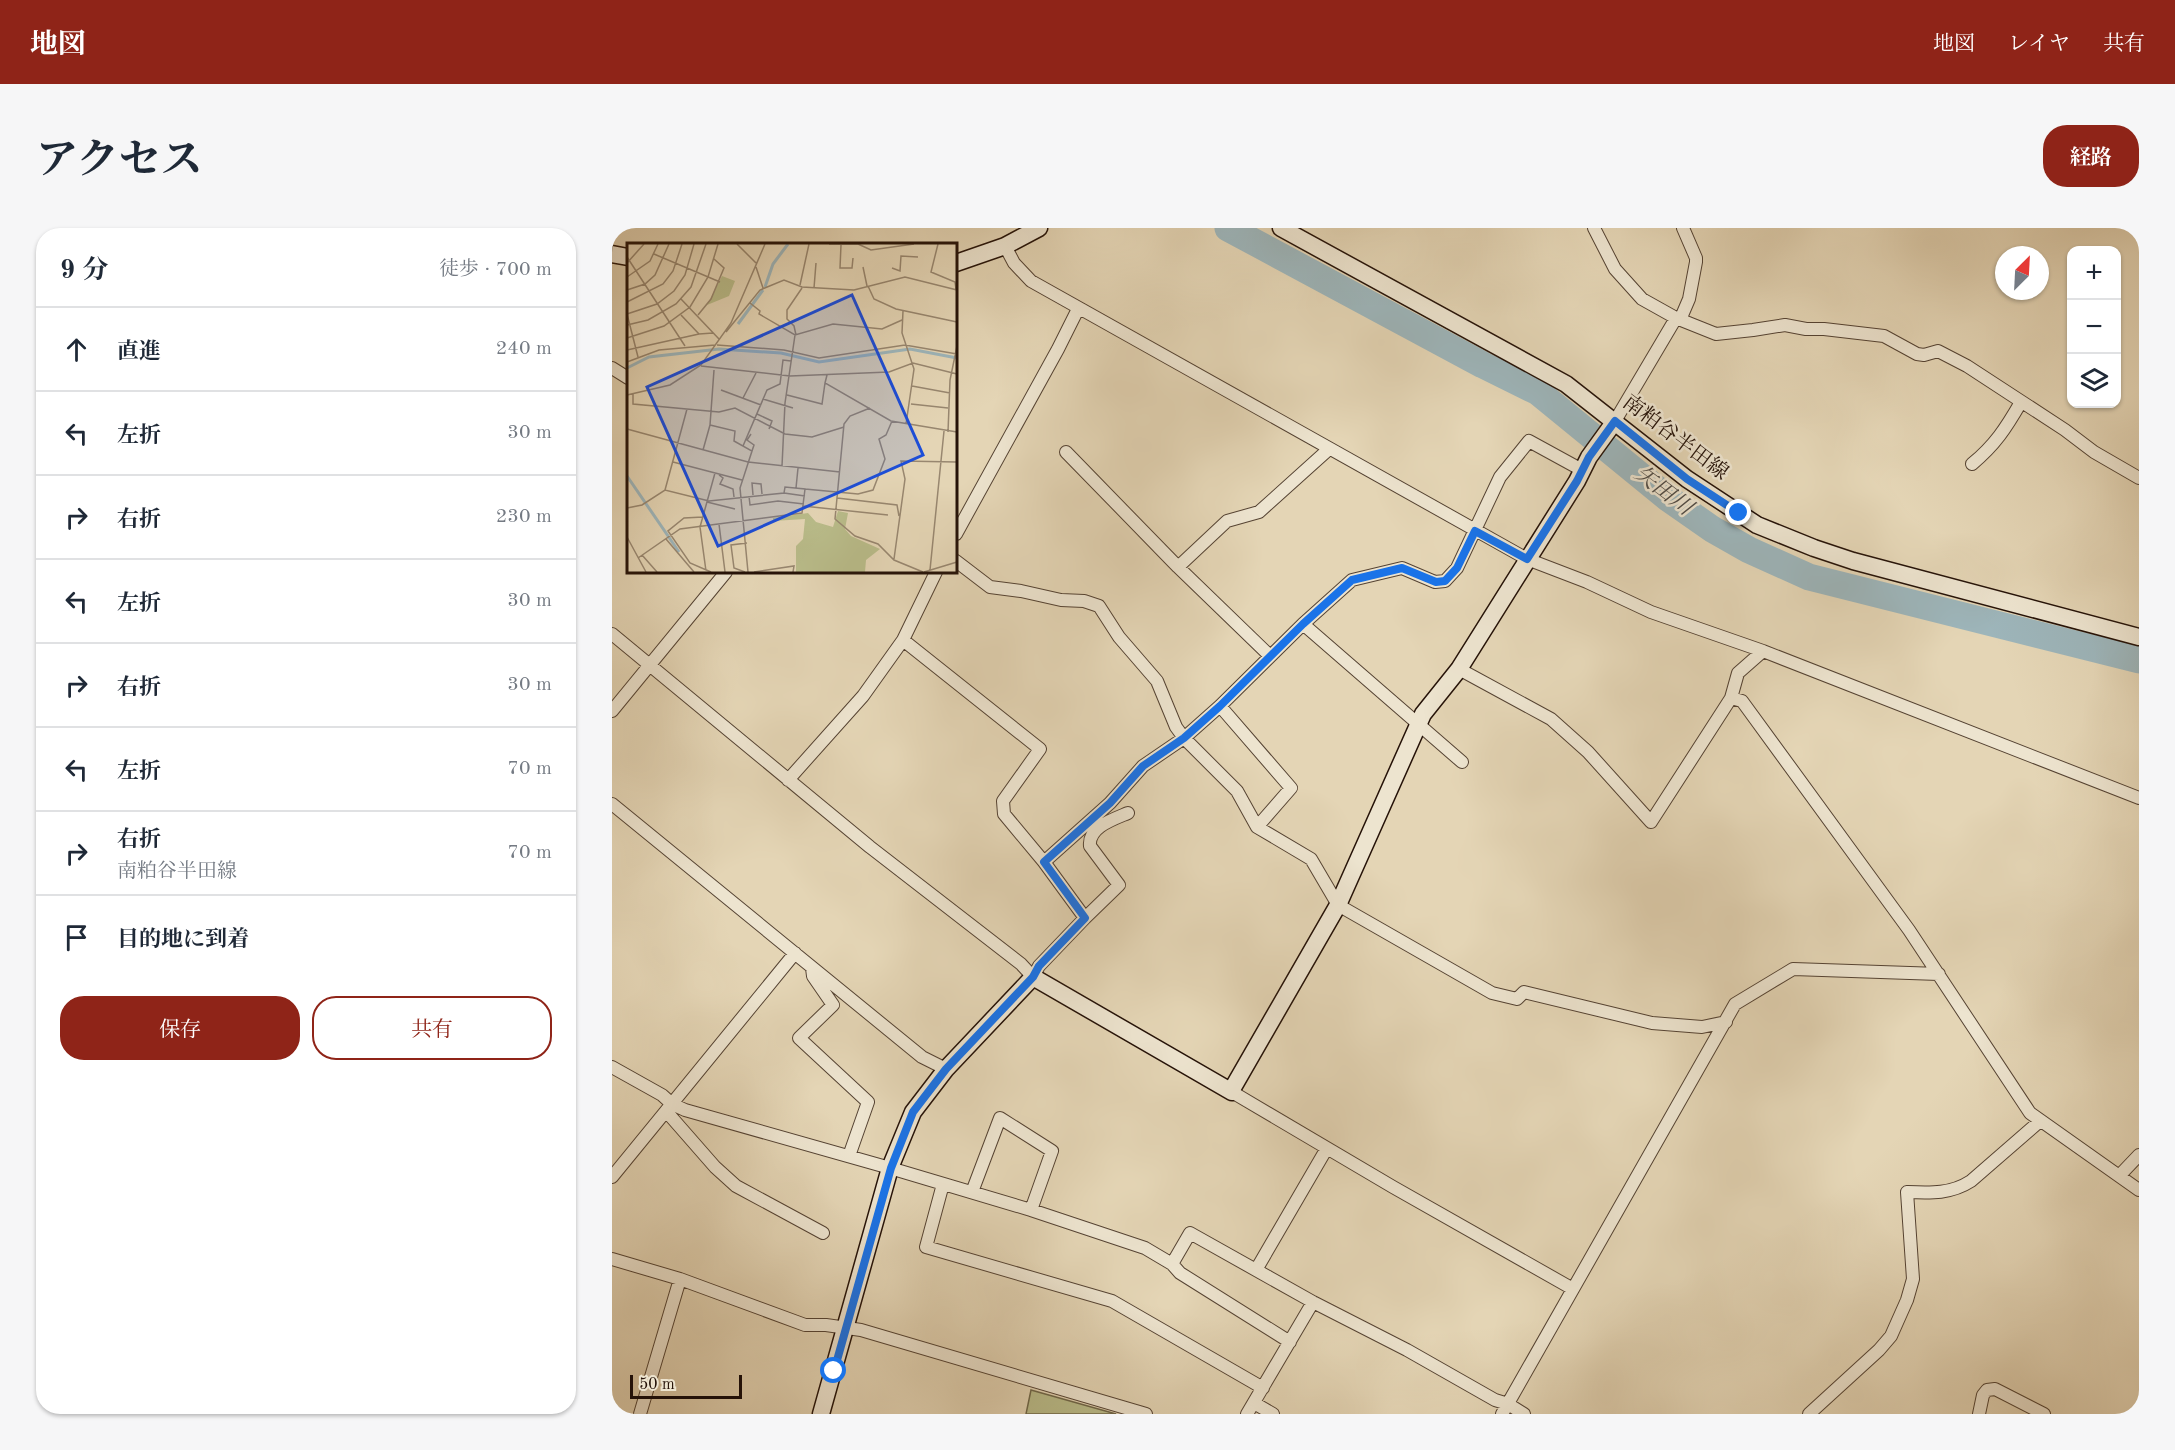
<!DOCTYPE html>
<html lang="ja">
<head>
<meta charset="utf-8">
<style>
  :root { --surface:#fff; --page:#f6f6f7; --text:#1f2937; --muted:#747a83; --line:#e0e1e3; --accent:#8f2418 }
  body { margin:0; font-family:"Old Standard TT","Noto Serif JP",serif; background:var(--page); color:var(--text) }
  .controls { position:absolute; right:18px; top:18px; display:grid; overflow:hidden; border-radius:12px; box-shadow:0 2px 4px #0004 }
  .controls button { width:54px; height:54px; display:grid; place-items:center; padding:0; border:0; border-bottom:2px solid var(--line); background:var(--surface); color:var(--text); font:30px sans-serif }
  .compass { position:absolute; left:1383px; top:18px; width:54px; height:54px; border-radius:50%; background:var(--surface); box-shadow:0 2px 4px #0004; rotate:24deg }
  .scale { position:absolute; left:18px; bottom:15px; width:112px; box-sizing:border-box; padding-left:6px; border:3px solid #251208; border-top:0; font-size:16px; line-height:21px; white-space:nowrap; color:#251208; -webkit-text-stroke:4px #ede4cf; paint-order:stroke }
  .stop { position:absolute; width:18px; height:18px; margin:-14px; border:4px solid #1a73e8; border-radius:50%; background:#fff }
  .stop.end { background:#1a73e8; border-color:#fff; box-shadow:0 2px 6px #0008 }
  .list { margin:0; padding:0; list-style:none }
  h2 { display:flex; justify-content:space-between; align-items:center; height:78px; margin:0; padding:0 24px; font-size:26px }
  h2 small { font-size:20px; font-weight:400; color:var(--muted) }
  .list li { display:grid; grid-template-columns:39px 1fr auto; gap:18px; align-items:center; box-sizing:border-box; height:84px; padding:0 24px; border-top:2px solid var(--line) }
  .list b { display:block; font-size:22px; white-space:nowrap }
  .list p { margin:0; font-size:20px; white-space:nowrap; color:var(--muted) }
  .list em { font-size:20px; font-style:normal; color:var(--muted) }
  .actions { display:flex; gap:12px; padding:18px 24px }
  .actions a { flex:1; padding:14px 0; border:2px solid var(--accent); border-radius:24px; text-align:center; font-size:21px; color:var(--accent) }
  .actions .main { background:var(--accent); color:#fff }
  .icon { flex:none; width:33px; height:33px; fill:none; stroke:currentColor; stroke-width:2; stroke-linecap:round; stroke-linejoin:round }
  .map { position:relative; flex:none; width:1527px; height:1186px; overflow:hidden; border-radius:24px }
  header { display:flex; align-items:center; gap:36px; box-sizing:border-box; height:84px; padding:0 30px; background:var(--accent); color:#fff }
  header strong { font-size:28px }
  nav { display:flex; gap:33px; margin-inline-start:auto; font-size:21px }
  .intro { display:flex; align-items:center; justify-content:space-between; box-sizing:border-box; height:144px; padding:0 36px }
  h1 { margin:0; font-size:42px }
  .button { padding:15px 27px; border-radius:24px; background:var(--accent); color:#fff; font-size:21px; font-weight:700 }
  main { display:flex; gap:36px; padding:0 36px }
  aside { flex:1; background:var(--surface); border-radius:24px; box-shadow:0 2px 4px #0004 }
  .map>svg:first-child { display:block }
</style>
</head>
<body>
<header>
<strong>地図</strong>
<nav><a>地図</a><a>レイヤ</a><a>共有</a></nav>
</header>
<div class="intro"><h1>アクセス</h1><a class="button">経路</a></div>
<main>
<aside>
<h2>9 分<small>徒歩 · 700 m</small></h2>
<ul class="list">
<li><svg class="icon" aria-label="ahead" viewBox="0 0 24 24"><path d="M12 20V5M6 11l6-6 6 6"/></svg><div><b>直進</b></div><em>240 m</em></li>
<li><svg class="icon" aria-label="left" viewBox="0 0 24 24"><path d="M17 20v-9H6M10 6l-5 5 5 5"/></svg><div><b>左折</b></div><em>30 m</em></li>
<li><svg class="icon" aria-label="right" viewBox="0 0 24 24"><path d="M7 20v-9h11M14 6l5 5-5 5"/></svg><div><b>右折</b></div><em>230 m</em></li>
<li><svg class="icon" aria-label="left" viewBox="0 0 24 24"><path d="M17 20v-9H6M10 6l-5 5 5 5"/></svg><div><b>左折</b></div><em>30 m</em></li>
<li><svg class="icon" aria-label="right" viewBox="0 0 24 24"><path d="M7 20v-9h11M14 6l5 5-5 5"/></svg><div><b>右折</b></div><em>30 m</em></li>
<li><svg class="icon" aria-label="left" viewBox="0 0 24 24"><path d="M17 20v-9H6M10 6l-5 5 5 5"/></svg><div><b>左折</b></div><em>70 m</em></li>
<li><svg class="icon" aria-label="right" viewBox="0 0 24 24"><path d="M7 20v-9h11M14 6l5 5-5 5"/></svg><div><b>右折</b><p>南粕谷半田線</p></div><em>70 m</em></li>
<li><svg class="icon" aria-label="arrive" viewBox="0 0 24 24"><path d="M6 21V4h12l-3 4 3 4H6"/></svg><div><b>目的地に到着</b></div></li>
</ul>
<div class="actions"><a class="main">保存</a><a>共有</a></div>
</aside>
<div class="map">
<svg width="1527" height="1186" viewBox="0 0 1527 1186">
  <rect width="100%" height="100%" fill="#e4d5b5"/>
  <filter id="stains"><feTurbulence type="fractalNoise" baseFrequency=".00333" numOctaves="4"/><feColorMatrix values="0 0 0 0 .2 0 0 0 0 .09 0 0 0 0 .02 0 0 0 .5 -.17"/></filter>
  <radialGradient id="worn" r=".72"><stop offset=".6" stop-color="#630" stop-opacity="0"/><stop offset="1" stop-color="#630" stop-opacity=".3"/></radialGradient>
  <path fill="#b9bc8a" stroke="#6f6749" stroke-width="1.5" d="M 419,1162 L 504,1186 L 414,1186 Z"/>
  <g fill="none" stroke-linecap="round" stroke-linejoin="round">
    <path stroke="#9db5ba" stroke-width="27" d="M 616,0 L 871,137 L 926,164 L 1057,271 L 1100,301 L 1137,322 L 1197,349 L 1527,432"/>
    <g stroke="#554333" stroke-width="14">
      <path id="street" d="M 982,0 L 1003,41 L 1030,71 L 1064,90 L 1104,106 L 1141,102 L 1173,97 L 1194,101 L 1212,101 L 1272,108 L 1305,126 L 1312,127 L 1326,123 L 1355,138 L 1453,202 L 1482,224 L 1527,250
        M 393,18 L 402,35 L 419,53 L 915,331 L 975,354 L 1039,384 L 1151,423 L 1527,570
        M 1068,92 L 1077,71 L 1084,34 L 1084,30 L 1071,0
        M 0,140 L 16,150
        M 1003,193 L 1064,90
        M 454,224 L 566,339 L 658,428
        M 1360,236 C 1383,217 1394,200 1409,174
        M 344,306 L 446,121 L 466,81
        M 344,333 L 378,359 L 409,363 L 449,372 L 472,373 L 487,378 L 507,409 L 545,453 L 564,499 L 572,510 L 625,563 L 645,599 L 699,631 L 726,677 L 880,765 L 905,771 L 912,764 L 1040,795 L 1090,799 L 1114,794
        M 566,339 L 615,293 L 647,284 L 717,221
        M 691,396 L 850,534
        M 0,406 L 258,619 L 409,736 L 421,749 L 427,738 L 473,690 L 432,634 L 392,586 L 391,573 L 428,521 L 291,412
        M 1151,423 L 1126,445 L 1119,470 L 1130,473 L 1297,702 L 1418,885 L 1527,962
        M 847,441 L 939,491 L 976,524 L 1039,594 L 1119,470
        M 608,478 L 679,560 L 645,599
        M 0,483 L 114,344
        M 176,552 L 251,468 L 291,412 L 324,344
        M 0,576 L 310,829 L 334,841
        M 432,634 L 498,575 L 531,538 L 572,510 L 608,478 L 691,396 L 740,352 L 790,340 L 823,354 L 833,353 L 845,340 L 888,249 L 917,213 L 970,242
        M 473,690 L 507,657 L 478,618 C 476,599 502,591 516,585
        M 200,740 L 201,748 L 221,777 L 187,810 L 256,874 L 237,928
        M 0,839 L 50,867 L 60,876 L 73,882 L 278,940 L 419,982 L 533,1020 L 560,1036 L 578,1005 L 701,1074 L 635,1186
        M 620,864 L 781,959 L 961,1061
        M 54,883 L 103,939 L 124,958 L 211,1005
        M 1507,948 L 1527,927
        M 0,949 L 183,725
        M 331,956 L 314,1019 L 500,1073 L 651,1160
        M 360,964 L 388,890 L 440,923 L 419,982
        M 0,1031 L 68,1051 L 193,1097 L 214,1097 L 249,1102 L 534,1186
        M 560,1036 L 568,1045 L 678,1114
        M 644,1042 L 715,920
        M 701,1074 L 795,1122 L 883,1172 L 896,1176 L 912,1186
        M 642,1175 L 661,1186
        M 28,1186 L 68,1051
        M 890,1186 L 1123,776 L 1181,741 L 1327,746
        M 1197,1186 L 1267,1122 L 1279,1108 L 1295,1072 L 1301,1051 L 1295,964 C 1319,965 1339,966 1359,953 L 1428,893
        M 1367,1186 L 1371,1167 L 1375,1162 L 1383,1161 L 1432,1186"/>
    </g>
    <g stroke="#251208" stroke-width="19">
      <path id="secondary" d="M 669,0 L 954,156 L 1075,251 L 1145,297 L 1202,320 L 1241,333 L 1527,409
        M 0,26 L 16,29
        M 344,35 L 393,18 L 427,0
        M 619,863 L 726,677 L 811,486 L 847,441 L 965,253 L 977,229 L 1003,193
        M 209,1186 L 278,940 L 301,884 L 334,841 L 421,749 L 620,864"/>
    </g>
    <use href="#street" stroke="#ede4cf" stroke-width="12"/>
    <use href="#secondary" stroke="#ede4cf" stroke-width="16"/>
  </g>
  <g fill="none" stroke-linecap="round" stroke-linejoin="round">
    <path stroke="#1a73e8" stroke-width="8" d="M 222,1143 L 279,940 L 301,884 L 334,841 L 421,749 L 427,738 L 473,690 L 432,634 L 498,575 L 531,538 L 572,510 L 608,478 L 691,396 L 740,352 L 790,340 L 824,354 L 833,353 L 845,340 L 863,303 L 915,331 L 965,253 L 977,229 L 1003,193 L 1075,251 L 1127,285"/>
  </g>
  <g text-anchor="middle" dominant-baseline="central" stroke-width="5" stroke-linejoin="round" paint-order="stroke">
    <g font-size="21" fill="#251208" stroke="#ede4cf">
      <text transform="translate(1063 210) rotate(37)">南粕谷半田線</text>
    </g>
    <g font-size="22" font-style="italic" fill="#4f4b46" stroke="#ede4cf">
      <text transform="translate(1051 263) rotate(37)">矢田川</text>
    </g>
  </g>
  <g transform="translate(15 15)">
    <rect width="330" height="330" fill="#e4d5b5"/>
    <path d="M 95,33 L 108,38 L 102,53 L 80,62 ZM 211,268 L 221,270 L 218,286 L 224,293 L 253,306 L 239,317 L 238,329 L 169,329 L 169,303 L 176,296 L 178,276 L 146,278 L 146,275 L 181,270 L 189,279 L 206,284 Z" fill="#b9bc8a"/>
    <path fill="none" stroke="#9db5ba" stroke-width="3" d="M 138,44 L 146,21 L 161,1M 111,81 L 136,47M 0,125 L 22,114 L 92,106 L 154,110 L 192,119 L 283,106 L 330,115M 0,233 L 52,309"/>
    <path fill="none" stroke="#988770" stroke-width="1.5" d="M 110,1 L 129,20M 202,1 L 231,1M 231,1 L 244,7 L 287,1M 311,1 L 304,29 L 328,39 L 329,46M 214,2 L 213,25 L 225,25 L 226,15M 27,11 L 93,39M 0,14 L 58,103M 0,20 L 17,1M 129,24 L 136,45M 236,24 L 240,43M 265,25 L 273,28 L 274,13 L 291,14M 0,34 L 23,18 L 31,1M 173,42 L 182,1M 241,43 L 247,56 L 269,66 L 330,79M 187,45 L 189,20M 0,47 L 18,41 L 28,32 L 42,1M 54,56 L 92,96M 0,59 L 36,41 L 46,28 L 55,1M 123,60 L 133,68 L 132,71 L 168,92 L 206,81 L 255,86 L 275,77M 276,68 L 275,90 L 287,126 L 279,181M 0,71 L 30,61 L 47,48 L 58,32 L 67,1M 0,71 L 11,114M 54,72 L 72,91 L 86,90M 71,72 L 84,56 L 97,25 L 87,16M 0,82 L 21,77 L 49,61 L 64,44 L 79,1M 99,89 L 133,47 L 157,37 L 175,44 L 227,47 L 278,34 L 330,47M 169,92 L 167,83 L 160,76 L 160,67 L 175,45M 0,95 L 37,83 L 63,64 L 81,34 L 91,1M 90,102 L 157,107 L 192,115 L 278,102 L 330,111M 0,107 L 72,91M 0,119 L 32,107 L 88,102M 74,123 L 163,133 L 262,129 L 286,120 L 330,131M 200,132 L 198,140 L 264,178 L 330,189M 285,143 L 323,150M 94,147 L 134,162M 6,151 L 6,161 L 92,169 L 108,165 L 158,191 L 185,194 L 217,184M 0,152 L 43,142 L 74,122 L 104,80 L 138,1M 160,152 L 195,161 L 198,140M 116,155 L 129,130M 136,156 L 166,165M 284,161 L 321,165M 243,165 L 223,173 L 217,181 L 208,276 L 228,293 L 251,301 L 267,317 L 296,329M 130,171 L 145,178 L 142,186M 83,182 L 108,188 L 107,198 L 125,208 L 113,245 L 121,329M 0,186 L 121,219 L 213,229M 321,189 L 323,137 L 330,103M 124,191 L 120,197 L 127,202 L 125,208M 116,203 L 140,147 L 153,141 L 156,117 L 164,118M 76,207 L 83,182 L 87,127M 46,219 L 115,237M 155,223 L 158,160 L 168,92M 92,232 L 96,235 L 93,241 L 106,246 L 107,254M 169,245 L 171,225M 178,246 L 231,251 L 246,247 L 258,216 L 252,196 L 259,192 L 265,178M 38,247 L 60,166M 157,250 L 178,253M 126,252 L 125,240 L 134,241 L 135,251M 122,253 L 123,262 L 151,258 L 177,261M 210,255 L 270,262 L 272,273M 80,259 L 108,266M 176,263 L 261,272M 0,265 L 15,262 L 38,247 L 82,258 L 157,250 L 158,244 L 178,246 L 175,270 L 53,286 L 11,315M 76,274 L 57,275 L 41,288 L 63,320 L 84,329M 92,281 L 98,329M 0,294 L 19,329M 39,296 L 67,329M 15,312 L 30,329M 267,316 L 278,236 L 274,218 L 330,219M 303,327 L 317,188M 79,328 L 73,284 L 88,230M 118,329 L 107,325 L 104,302 L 120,300M 127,329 L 167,323 L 166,329M 297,329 L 330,319"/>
    <path fill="#1d4ed8" fill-opacity="0.15" stroke="#1d4ed8" stroke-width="3" d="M 225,52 L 296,212 L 91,303 L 20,144 Z"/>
    <rect width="330" height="330" fill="none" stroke="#251208" stroke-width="3"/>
  </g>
  <rect width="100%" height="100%" filter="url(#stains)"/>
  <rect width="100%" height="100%" fill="url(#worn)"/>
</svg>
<div class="controls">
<button>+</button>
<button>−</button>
<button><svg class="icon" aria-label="layers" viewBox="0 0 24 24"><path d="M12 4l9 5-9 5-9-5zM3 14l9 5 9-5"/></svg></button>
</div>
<svg class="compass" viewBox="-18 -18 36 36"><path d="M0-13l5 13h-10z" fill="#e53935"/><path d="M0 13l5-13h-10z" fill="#747a83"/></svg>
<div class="scale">50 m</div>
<div class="stop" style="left:222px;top:1143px"></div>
<div class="stop end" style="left:1127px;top:285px"></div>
</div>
</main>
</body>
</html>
